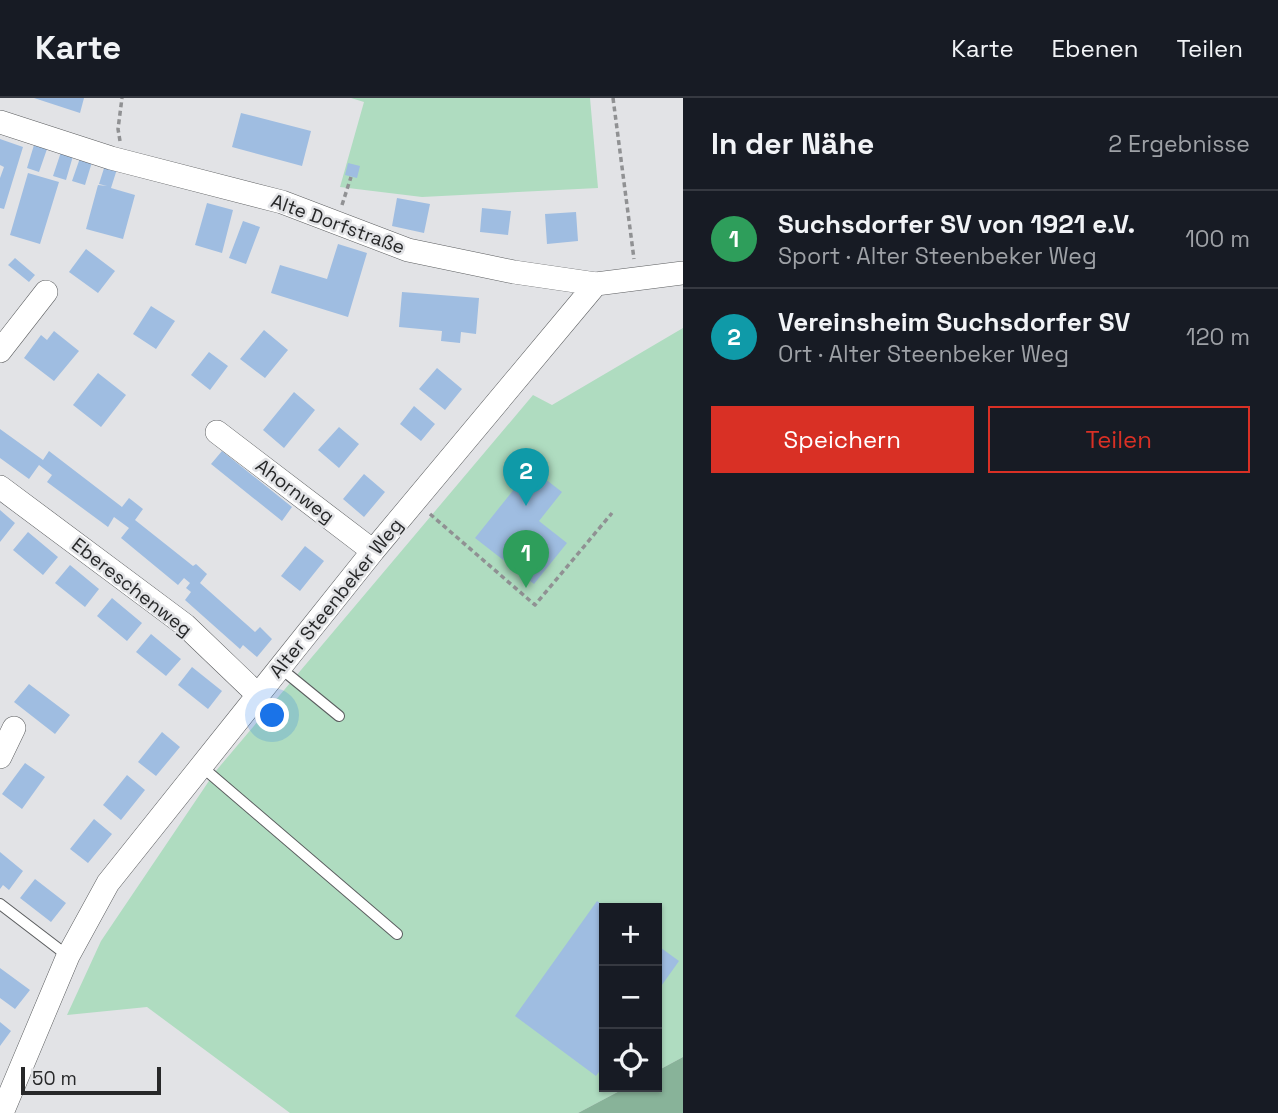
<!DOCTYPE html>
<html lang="de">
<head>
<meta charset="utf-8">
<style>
  :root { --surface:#171b24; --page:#20242c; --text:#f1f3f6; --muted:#9ea1a6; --line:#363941; --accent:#d93025 }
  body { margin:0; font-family:"Space Grotesk",sans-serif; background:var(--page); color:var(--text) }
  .controls { position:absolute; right:21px; bottom:21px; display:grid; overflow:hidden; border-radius:0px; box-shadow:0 2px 5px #0004 }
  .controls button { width:63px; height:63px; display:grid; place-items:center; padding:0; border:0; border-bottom:2px solid var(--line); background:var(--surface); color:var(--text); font:35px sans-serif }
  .scale { position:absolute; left:21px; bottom:18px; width:140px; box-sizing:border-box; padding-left:7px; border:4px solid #272829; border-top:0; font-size:19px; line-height:24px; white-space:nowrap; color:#272829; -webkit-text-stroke:5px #e2e3e6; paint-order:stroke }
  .you { position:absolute; left:273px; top:618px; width:24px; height:24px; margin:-18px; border:5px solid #fff; border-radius:50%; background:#1a73e8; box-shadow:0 0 0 10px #1a73e833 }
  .badge { display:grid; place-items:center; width:46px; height:46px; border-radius:50%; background:var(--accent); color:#fff; font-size:23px; font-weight:700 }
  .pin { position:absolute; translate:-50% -58px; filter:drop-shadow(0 2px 4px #0008) }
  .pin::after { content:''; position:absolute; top:37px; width:24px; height:21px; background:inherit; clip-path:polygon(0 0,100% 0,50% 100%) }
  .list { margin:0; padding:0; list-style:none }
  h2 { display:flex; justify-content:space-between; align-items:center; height:91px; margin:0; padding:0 28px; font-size:30px }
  h2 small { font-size:23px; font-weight:400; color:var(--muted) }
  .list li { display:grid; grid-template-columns:46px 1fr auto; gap:21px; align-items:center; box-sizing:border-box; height:98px; padding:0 28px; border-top:2px solid var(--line) }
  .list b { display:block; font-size:26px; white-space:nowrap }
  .list p { margin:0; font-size:23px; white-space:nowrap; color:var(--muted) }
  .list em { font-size:23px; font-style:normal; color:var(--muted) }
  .actions { display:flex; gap:14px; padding:21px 28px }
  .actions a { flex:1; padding:16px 0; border:2px solid var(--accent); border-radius:0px; text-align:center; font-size:24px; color:var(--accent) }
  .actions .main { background:var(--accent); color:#fff }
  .icon { flex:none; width:38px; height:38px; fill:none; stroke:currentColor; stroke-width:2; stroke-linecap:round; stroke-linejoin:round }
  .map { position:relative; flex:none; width:683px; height:1015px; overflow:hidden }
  header { display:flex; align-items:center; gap:42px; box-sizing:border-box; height:98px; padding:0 35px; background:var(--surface); border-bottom:2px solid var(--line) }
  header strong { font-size:33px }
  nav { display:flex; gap:38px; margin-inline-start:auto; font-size:24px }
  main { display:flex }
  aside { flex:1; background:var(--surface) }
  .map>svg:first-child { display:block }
</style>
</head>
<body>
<header>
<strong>Karte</strong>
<nav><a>Karte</a><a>Ebenen</a><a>Teilen</a></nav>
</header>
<main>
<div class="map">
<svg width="683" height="1015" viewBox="0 0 683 1015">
  <rect width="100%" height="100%" fill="#e2e3e6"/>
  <path fill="#afdcc0" d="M 351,0 L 590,0 L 598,90 L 422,99 L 340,89 L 364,4 Z
    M 683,230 L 683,959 L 657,973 L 657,810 L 604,810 L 604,989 L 627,989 L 578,1015 L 290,1015 L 147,909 L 67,917 L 101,843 L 215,674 L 533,297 L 552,307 Z"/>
  <path fill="#88b399" d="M 683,959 L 683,1015 L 578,1015 L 627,989 L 657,989 L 657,973 Z"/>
  <path fill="#9fbde1" d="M 34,0 L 84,0 L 80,15 Z
    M 241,15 L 311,33 L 302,68 L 232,49 Z
    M 0,41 L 23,49 L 4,111 L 0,110 L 0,80 L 4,69 L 0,67 Z
    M 34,47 L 47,51 L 39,74 L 27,70 Z
    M 61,54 L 73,58 L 66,82 L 53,78 Z
    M 80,60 L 92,64 L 85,87 L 72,83 Z
    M 348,65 L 360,68 L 357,80 L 345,77 Z
    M 105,67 L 117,71 L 111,90 L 135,97 L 123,141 L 86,131 L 98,87 L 107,88 L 99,86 Z
    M 28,75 L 59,84 L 40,146 L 10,137 Z
    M 397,100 L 430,106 L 424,135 L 392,128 Z
    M 207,105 L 233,112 L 222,155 L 195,147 Z
    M 482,110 L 511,113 L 508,137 L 480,134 Z
    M 576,114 L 578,143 L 547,146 L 545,116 Z
    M 243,123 L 260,129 L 246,166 L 229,160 Z
    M 338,146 L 367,155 L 348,219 L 271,195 L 280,167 L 327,181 Z
    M 86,151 L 115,173 L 98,195 L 69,174 Z
    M 15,160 L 35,177 L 29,184 L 8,167 Z
    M 402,194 L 479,200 L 476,236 L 461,234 L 460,245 L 441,243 L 442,233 L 399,229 Z
    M 151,208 L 175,223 L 156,251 L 133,236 Z
    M 264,232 L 288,252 L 265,280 L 240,261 Z
    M 54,233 L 79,253 L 54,283 L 24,260 L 41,237 L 47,242 Z
    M 209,254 L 228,268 L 210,292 L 191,277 Z
    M 437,270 L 462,291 L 445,312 L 419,291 Z
    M 98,275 L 126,297 L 101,329 L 73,307 Z
    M 294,294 L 315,312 L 284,350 L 263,332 Z
    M 414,308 L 435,326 L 421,343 L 400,326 Z
    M 339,329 L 359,346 L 339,370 L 318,352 Z
    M 0,331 L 43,362 L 49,353 L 122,409 L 129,400 L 143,411 L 135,422 L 193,468 L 196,466 L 207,476 L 200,485 L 255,534 L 260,529 L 272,541 L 257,559 L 243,547 L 240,551 L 185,502 L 191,494 L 186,490 L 190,485 L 184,480 L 178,487 L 121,440 L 129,430 L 114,419 L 108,429 L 47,384 L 52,377 L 39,367 L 29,381 L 0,360 Z
    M 222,353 L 292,409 L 282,423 L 211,366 Z
    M 531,370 L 562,394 L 539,423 L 567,445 L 534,486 L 475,440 Z
    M 364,376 L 385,394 L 364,419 L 343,401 Z
    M 0,412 L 15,425 L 0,444 Z
    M 28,434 L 58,459 L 43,477 L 13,452 Z
    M 305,448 L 324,463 L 300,493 L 281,478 Z
    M 70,467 L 99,491 L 85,509 L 55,485 Z
    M 112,500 L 142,525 L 127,543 L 97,518 Z
    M 151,536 L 181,561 L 166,578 L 136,554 Z
    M 192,569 L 222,593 L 208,611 L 178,587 Z
    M 29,586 L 70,617 L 55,636 L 14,604 Z
    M 162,634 L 180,649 L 156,678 L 138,664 Z
    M 25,665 L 45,679 L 22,711 L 2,696 Z
    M 127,677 L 145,692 L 121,722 L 103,707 Z
    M 94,721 L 112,736 L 88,765 L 70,751 Z
    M 0,754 L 23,773 L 9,792 L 3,787 L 0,791 Z
    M 35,781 L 66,805 L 51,824 L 20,800 Z
    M 597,803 L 604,808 L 604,967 L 596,978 L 515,918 Z
    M 657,847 L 679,863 L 657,894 Z
    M 0,870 L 30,892 L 15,911 L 0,900 Z
    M 0,924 L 11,933 L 0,948 Z"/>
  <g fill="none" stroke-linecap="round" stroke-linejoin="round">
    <g stroke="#5b5d5f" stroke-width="12">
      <path id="service" d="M 279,569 L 339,618
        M 201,668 L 397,836
        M 0,806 L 68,858"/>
    </g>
    <g stroke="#5b5d5f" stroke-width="24">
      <path id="minor" d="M 0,24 L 111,60 L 282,104 L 408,152 L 514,174 L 596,186 L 683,175
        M 0,253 L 46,194
        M 217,334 L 373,453
        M 0,389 L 185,527 L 257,596
        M 0,659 L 14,630
        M 2,1015 L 68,858 L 108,785 L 373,453 L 596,186"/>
    </g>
    <path stroke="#909193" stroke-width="3.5" stroke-dasharray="5 3.5" stroke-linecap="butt" d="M 613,0 L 634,161
      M 120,43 L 118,31 L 122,0
      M 342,107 L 351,79
      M 430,416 L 535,507 L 612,415"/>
    <use href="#service" stroke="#fff" stroke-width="10"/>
    <use href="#minor" stroke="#fff" stroke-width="23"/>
  </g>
  <g text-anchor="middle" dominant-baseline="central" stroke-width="5" stroke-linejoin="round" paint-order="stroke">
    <g font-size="19" fill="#272829" stroke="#e2e3e6">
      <text transform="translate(338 126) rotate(20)">Alte Dorfstraße</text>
      <text transform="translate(295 393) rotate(37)">Ahornweg</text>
      <text transform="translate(132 489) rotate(38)">Ebereschenweg</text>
      <text transform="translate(336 500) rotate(-51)">Alter Steenbeker Weg</text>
    </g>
  </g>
</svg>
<div class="controls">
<button>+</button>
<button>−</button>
<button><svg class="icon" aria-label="locate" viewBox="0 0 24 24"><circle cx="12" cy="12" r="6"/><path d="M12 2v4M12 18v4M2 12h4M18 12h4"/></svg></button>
</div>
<div class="scale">50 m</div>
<div class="you"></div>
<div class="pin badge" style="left:526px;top:490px;background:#2e9e5b">1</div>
<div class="pin badge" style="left:526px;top:408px;background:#0f9aa8">2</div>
</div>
<aside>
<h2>In der Nähe<small>2 Ergebnisse</small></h2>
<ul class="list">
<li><span class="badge" style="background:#2e9e5b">1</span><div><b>Suchsdorfer SV von 1921 e.V.</b><p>Sport · Alter Steenbeker Weg</p></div><em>100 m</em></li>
<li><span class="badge" style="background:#0f9aa8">2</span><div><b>Vereinsheim Suchsdorfer SV</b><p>Ort · Alter Steenbeker Weg</p></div><em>120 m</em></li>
</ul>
<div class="actions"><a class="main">Speichern</a><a>Teilen</a></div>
</aside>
</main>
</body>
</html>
